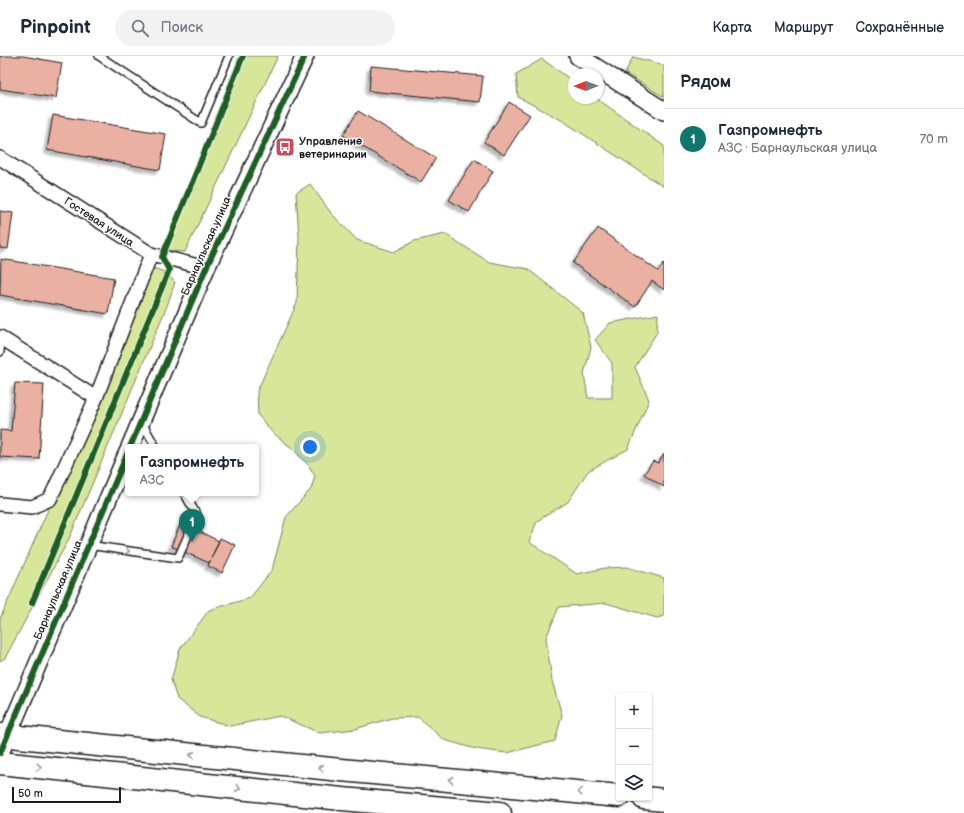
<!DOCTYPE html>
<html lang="ru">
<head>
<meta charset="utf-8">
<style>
  :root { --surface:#fff; --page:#f2f2f3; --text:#1f2937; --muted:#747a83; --line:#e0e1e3; --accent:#0f766e }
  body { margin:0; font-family:"Balsamiq Sans",sans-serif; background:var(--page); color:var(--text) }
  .controls { position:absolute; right:12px; bottom:12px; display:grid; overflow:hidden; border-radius:4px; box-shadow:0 1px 3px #0004 }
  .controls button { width:36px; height:36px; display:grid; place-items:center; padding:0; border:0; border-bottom:1px solid var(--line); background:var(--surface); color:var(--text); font:20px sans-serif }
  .compass { position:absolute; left:568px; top:12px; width:36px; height:36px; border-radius:50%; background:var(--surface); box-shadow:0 1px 3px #0004; rotate:269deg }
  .scale { position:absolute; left:12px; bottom:10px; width:109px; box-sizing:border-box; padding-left:4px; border:2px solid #1c1c1c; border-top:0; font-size:11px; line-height:14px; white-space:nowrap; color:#1c1c1c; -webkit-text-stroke:3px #fff; paint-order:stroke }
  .you { position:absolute; left:310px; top:391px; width:14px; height:14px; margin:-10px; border:3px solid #fff; border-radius:50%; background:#1a73e8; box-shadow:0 0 0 6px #1a73e833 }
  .badge { display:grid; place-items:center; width:26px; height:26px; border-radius:50%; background:var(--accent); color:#fff; font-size:13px; font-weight:700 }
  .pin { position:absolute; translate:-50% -33px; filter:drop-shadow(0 1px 2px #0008) }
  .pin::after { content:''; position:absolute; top:21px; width:14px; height:12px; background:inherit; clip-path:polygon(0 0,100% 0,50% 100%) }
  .popup { position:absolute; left:125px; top:388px; width:134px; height:52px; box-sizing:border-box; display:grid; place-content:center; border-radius:4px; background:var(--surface); filter:drop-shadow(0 1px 3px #0005); font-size:13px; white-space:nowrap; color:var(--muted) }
  .popup b { font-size:15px; color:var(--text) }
  .popup::after { content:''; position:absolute; left:50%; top:100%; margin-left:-8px; border:8px solid transparent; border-top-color:var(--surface) }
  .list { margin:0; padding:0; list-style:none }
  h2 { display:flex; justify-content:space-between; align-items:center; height:52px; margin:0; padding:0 16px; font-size:17px }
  h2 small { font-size:13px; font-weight:400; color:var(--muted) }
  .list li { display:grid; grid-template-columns:26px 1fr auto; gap:12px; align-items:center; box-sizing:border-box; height:60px; padding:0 16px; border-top:1px solid var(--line) }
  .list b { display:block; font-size:15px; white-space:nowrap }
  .list p { margin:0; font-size:13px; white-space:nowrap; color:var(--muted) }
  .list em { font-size:13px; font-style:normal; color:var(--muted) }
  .icon { flex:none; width:22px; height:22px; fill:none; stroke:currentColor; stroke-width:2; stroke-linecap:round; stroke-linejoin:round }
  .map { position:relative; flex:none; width:664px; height:757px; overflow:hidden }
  header { display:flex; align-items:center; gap:24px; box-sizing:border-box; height:56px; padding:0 20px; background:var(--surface); border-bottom:1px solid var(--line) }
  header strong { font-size:19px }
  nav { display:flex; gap:22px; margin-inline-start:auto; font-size:14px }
  .search { width:280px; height:36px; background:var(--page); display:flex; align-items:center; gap:10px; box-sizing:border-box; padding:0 14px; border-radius:22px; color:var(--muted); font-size:15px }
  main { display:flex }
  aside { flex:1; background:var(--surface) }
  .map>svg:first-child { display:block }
</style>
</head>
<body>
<header>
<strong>Pinpoint</strong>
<div class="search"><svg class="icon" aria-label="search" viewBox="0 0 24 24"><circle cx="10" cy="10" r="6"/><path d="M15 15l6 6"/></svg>Поиск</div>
<nav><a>Карта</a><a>Маршрут</a><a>Сохранённые</a></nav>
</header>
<main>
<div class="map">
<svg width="664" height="757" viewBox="0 0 664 757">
  <defs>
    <filter id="shadow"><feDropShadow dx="-3.5" dy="3.5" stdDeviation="1" flood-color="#0004"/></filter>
  </defs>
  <rect width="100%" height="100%" fill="#fff"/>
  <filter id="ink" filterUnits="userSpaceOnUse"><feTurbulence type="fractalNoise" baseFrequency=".025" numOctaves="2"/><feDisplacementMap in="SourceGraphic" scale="8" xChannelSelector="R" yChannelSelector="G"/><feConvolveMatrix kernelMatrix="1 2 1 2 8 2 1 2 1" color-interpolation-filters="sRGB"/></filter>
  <g filter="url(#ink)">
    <path fill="#d6e79a" stroke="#79825b" d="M 239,0 L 278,0 L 185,196 L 162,194 Z
      M 633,1 L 664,9 L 664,41 L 625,17 Z
      M 542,3 L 574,26 L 574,42 L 596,42 L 664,90 L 664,131 L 563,65 L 518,41 L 516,18 Z
      M 310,128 L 331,157 L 357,184 L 394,196 L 414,185 L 445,178 L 489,206 L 528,213 L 583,257 L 591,291 L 584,318 L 588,342 L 612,342 L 612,307 L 595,284 L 610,267 L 658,258 L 657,276 L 635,311 L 649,344 L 628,393 L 588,415 L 568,446 L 537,465 L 529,486 L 577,518 L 605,512 L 627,511 L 664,522 L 664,560 L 657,562 L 606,547 L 559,551 L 546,582 L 552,625 L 562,659 L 555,685 L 507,697 L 476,693 L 444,684 L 418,661 L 392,662 L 355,673 L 320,677 L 280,660 L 230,670 L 200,661 L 177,643 L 171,624 L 180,593 L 209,554 L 250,542 L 272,514 L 286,461 L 311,433 L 315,420 L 309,410 L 294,394 L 271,375 L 258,359 L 257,335 L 297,247 L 299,181 L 296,137 Z
      M 150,211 L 165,216 L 175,226 L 167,250 L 69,483 L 5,602 L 0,605 L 0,563 L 68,408 Z"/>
    <path fill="#eab1a3" stroke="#1c1c1c" filter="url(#shadow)" d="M 0,0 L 23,0 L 62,7 L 56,42 L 0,33 Z
      M 371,10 L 483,20 L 480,46 L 369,35 Z
      M 509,46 L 530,59 L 504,99 L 484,86 Z
      M 358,55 L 436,102 L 421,126 L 343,79 Z
      M 53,59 L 166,78 L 160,114 L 47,94 Z
      M 474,103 L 493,115 L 469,156 L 449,144 Z
      M 0,155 L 13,157 L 8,193 L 0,192 Z
      M 598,172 L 658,215 L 664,207 L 664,234 L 652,225 L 635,251 L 573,207 Z
      M 1,203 L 114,222 L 108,258 L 0,239 Z
      M 15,327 L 44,328 L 39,403 L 0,401 L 0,374 L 11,375 Z
      M 664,398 L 664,431 L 644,418 L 653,405 L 658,407 Z
      M 181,467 L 219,485 L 209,507 L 171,490 Z
      M 220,482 L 235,489 L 222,517 L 208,510 Z"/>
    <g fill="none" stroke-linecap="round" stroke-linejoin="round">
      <g stroke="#1c1c1c" stroke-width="10">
        <path id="service" d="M 99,0 L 201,67 L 229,0
          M 0,296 L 1,281
          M 142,367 L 156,391
          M 88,489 L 178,502 L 197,459 L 184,437"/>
      </g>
      <g stroke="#1c1c1c" stroke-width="16">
        <path id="minor" d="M 0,102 L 151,198 L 206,212
          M 0,281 L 96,342
          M 0,448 L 32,451 L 50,443 L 96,342 L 151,198"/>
      </g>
      <g stroke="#1c1c1c" stroke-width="20">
        <path id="tertiary" d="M 578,0 L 664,55
          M 130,391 L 206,212 L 305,0
          M 0,697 L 128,396"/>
      </g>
      <g stroke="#1c1c1c" stroke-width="25">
        <path id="trunk" d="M 0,679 L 341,714 L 619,740
          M 0,707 L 342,743 L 500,757
          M 644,742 L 664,744"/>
      </g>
      <use href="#service" stroke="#fff" stroke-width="7"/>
      <use href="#minor" stroke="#fff" stroke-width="13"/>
      <use href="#tertiary" stroke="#fff" stroke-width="17"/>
      <use href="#trunk" stroke="#fff" stroke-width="22"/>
      <g stroke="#fff" stroke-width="8">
        <path id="cycleway" d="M 130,391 L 206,212 L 305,0
          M 32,547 L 169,214 L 162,201 L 243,0
          M 0,697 L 128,396"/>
      </g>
      <use href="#cycleway" stroke="#1b5e20" stroke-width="6"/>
    </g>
    <defs><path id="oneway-chevron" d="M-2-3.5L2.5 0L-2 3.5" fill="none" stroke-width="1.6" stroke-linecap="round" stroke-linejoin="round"/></defs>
    <g stroke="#999">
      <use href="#oneway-chevron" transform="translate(127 495) rotate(8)"/>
      <use href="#oneway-chevron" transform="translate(192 699) rotate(-174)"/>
      <use href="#oneway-chevron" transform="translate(39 711) rotate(6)"/>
      <use href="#oneway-chevron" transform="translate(321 712) rotate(-174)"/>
      <use href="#oneway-chevron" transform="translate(451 724) rotate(-175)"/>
      <use href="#oneway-chevron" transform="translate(238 732) rotate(6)"/>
      <use href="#oneway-chevron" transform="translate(580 736) rotate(-175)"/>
    </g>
  </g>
  <defs>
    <g id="bus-square" transform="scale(1)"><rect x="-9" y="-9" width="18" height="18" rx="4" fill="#d1495b" stroke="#fff"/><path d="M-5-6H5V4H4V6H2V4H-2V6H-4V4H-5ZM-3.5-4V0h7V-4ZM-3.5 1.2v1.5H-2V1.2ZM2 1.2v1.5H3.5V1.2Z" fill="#fff"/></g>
  </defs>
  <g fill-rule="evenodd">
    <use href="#bus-square" x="285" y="91"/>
  </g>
  <g text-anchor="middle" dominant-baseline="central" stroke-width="3" stroke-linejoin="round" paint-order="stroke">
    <g font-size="11" font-weight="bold" fill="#1c1c1c" stroke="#fff" text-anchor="start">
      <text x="299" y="85">Управление<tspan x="299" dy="13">ветеринарии</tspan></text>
    </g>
    <g font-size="11" fill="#1c1c1c" stroke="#fff">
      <text transform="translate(99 166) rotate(33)">Гостевая улица</text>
      <text transform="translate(206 190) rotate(-66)">Барнаульская улица</text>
      <text transform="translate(58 534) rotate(-67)">Барнаульская улица</text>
    </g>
  </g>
</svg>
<div class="controls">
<button>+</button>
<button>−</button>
<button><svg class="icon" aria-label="layers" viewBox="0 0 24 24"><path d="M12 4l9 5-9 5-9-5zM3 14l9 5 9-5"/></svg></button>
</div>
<svg class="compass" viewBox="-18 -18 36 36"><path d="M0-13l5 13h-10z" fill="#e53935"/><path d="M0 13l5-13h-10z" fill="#747a83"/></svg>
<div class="scale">50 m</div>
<div class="you"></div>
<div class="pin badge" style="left:192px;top:486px">1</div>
<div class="popup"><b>Газпромнефть</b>АЗС</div>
</div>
<aside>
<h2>Рядом<small></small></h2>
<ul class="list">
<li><span class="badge">1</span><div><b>Газпромнефть</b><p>АЗС · Барнаульская улица</p></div><em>70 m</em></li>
</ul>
</aside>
</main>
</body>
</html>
